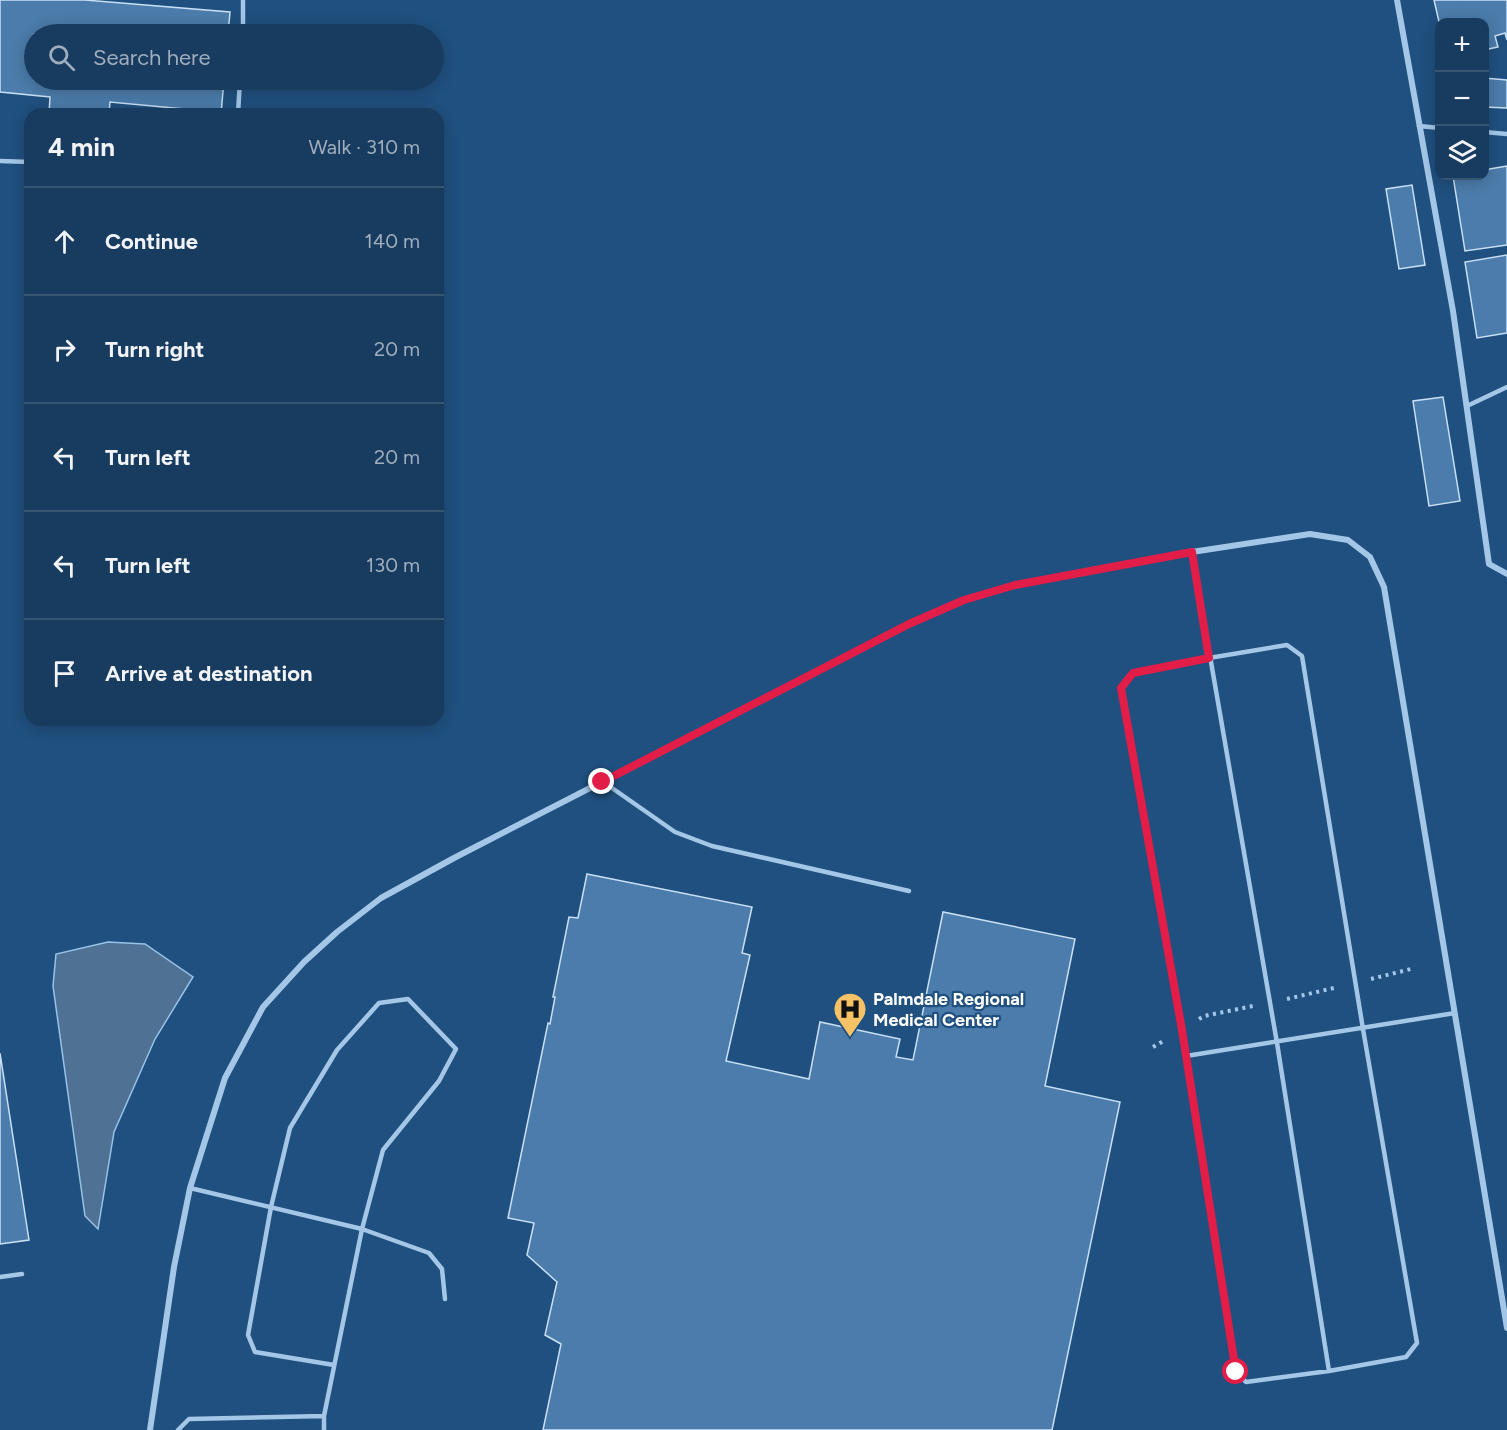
<!DOCTYPE html>
<html lang="en">
<head>
<meta charset="utf-8">
<style>
  :root { --surface:#183c5f; --page:#214365; --text:#f1f3f6; --muted:#9fadbd; --line:#365674 }
  body { margin:0; font-family:Figtree,sans-serif; background:var(--page); color:var(--text) }
  .controls { position:absolute; right:18px; top:18px; display:grid; overflow:hidden; border-radius:12px; box-shadow:0 3px 15px #0003 }
  .controls button { width:54px; height:54px; display:grid; place-items:center; padding:0; border:0; border-bottom:2px solid var(--line); background:var(--surface); color:var(--text); font:30px sans-serif }
  .stop { position:absolute; width:18px; height:18px; margin:-14px; border:4px solid #e11d48; border-radius:50%; background:#fff }
  .stop.end { background:#e11d48; border-color:#fff; box-shadow:0 2px 6px #0008 }
  .list { margin:0; padding:0; list-style:none }
  h2 { display:flex; justify-content:space-between; align-items:center; height:78px; margin:0; padding:0 24px; font-size:26px }
  h2 small { font-size:20px; font-weight:400; color:var(--muted) }
  .list li { display:grid; grid-template-columns:39px 1fr auto; gap:18px; align-items:center; box-sizing:border-box; height:108px; padding:0 24px; border-top:2px solid var(--line) }
  .list b { display:block; font-size:22px; white-space:nowrap }
  .list em { font-size:20px; font-style:normal; color:var(--muted) }
  .icon { flex:none; width:33px; height:33px; fill:none; stroke:currentColor; stroke-width:2; stroke-linecap:round; stroke-linejoin:round }
  .map { position:relative; flex:none; width:1507px; height:1430px; overflow:hidden }
  .search { position:absolute; background:var(--surface); box-shadow:0 3px 15px #0003; left:24px; top:24px; width:420px; height:66px; display:flex; align-items:center; gap:15px; box-sizing:border-box; padding:0 21px; border-radius:33px; color:var(--muted); font-size:22px }
  .panel { position:absolute; background:var(--surface); box-shadow:0 3px 15px #0003; left:24px; top:108px; width:420px; height:618px; border-radius:18px }
  .map>svg:first-child { display:block }
</style>
</head>
<body>
<div class="map">
<svg width="1507" height="1430" viewBox="0 0 1507 1430">
  <rect width="100%" height="100%" fill="#20507f"/>
  <path fill="#4f7294" stroke="#98c3e9" stroke-width="1.5" d="M 108,942 L 145,944 L 193,977 L 155,1039 L 114,1132 L 98,1229 L 85,1216 L 53,986 L 56,954 Z"/>
  <path fill="#4c7cab" stroke="#c8e0f6" stroke-width="1.5" d="M 0,0 L 85,0 L 230,12 L 228,34 L 34,34 L 34,80 L 224,80 L 221,114 L 195,114 L 195,110 L 110,102 L 109,114 L 49,114 L 50,97 L 0,92 Z
    M 1434,0 L 1507,0 L 1507,40 L 1505,33 L 1495,36 L 1498,47 L 1484,50 L 1484,22 L 1440,22 L 1440,26 Z
    M 1484,78 L 1507,80 L 1507,108 L 1484,107 Z
    M 1507,166 L 1507,245 L 1465,251 L 1453,176 L 1484,176 L 1484,170 Z
    M 1412,185 L 1425,265 L 1399,269 L 1386,189 Z
    M 1507,255 L 1507,333 L 1477,338 L 1465,262 Z
    M 1443,397 L 1460,501 L 1429,506 L 1413,401 Z
    M 587,874 L 752,907 L 742,953 L 750,955 L 726,1061 L 809,1079 L 820,1022 L 900,1039 L 896,1057 L 913,1060 L 943,912 L 1075,939 L 1045,1086 L 1120,1102 L 1052,1430 L 543,1430 L 561,1344 L 545,1335 L 557,1282 L 527,1255 L 534,1223 L 508,1218 L 548,1023 L 550,1024 L 555,997 L 553,997 L 569,917 L 578,918 Z
    M 0,1053 L 29,1240 L 0,1244 Z"/>
  <g fill="none" stroke-linecap="round" stroke-linejoin="round">
    <path stroke="#a4c7e8" stroke-width="4" stroke-dasharray="3 4.5" stroke-linecap="butt" d="M 1371,979 L 1411,969
      M 1287,999 L 1338,987
      M 1199,1019 L 1204,1016 L 1253,1006
      M 1153,1047 L 1165,1040"/>
    <path stroke="#a4c7e8" stroke-width="4.5" d="M 243,31 L 294,34
      M 243,34 L 243,0
      M 238,114 L 240,80
      M 1419,126 L 1440,128
      M 1484,132 L 1507,134
      M 0,161 L 30,162
      M 1467,406 L 1507,387
      M 1192,552 L 1277,1043 L 1329,1371
      M 1287,645 L 1302,656 L 1363,1029 L 1417,1343 L 1406,1357 L 1329,1371 L 1246,1382 L 1236,1372 L 1182,1030 L 1121,688 L 1133,673 L 1209,658 Z
      M 602,781 L 675,832 L 712,846 L 909,891
      M 1186,1056 L 1455,1013
      M 190,1188 L 362,1229 L 429,1253 L 442,1269 L 445,1299
      M 0,1277 L 22,1274
      M 178,1430 L 189,1419 L 324,1416
      M 324,1430 L 324,1416 L 362,1229 L 383,1150 L 439,1081 L 456,1049 L 408,999 L 379,1003 L 337,1050 L 290,1128 L 271,1207 L 248,1335 L 255,1352 L 334,1365"/>
    <path stroke="#a4c7e8" stroke-width="6" d="M 1397,0 L 1453,311 L 1489,564 L 1507,574
      M 150,1430 L 174,1267 L 190,1188 L 225,1078 L 263,1007 L 304,962 L 337,932 L 381,898 L 454,858 L 909,624 L 964,600 L 1015,585 L 1192,552 L 1310,534 L 1348,540 L 1370,557 L 1384,587 L 1507,1328"/>
  </g>
  <g fill="none" stroke-linecap="round" stroke-linejoin="round">
    <path stroke="#e11d48" stroke-width="8" d="M 602,782 L 909,624 L 964,600 L 1015,585 L 1192,552 L 1209,658 L 1133,673 L 1121,688 L 1182,1030 L 1236,1372"/>
  </g>
  <defs>
    <g id="hospital-pin" transform="scale(1.725)"><path d="M0 17L-7.5 6A9.5 9.5 0 1 1 7.5 6Z" fill="#f5c265" stroke="#20507f"/><path d="M-5-5h3v3.5h4V-5h3V5h-3V1.5h-4V5h-3Z" fill="#111"/></g>
  </defs>
  <g fill-rule="evenodd">
    <use href="#hospital-pin" x="850" y="1009"/>
  </g>
  <g text-anchor="middle" dominant-baseline="central" stroke-width="4.5" stroke-linejoin="round" paint-order="stroke">
    <g font-size="18" font-weight="bold" fill="#fff" stroke="#20507f" text-anchor="start">
      <text x="873" y="999">Palmdale Regional<tspan x="873" dy="21">Medical Center</tspan></text>
    </g>
  </g>
</svg>
<div class="controls">
<button>+</button>
<button>−</button>
<button><svg class="icon" aria-label="layers" viewBox="0 0 24 24"><path d="M12 4l9 5-9 5-9-5zM3 14l9 5 9-5"/></svg></button>
</div>
<div class="stop" style="left:1236px;top:1372px"></div>
<div class="stop end" style="left:602px;top:782px"></div>
<div class="search"><svg class="icon" aria-label="search" viewBox="0 0 24 24"><circle cx="10" cy="10" r="6"/><path d="M15 15l6 6"/></svg>Search here</div>
<section class="panel">
<h2>4 min<small>Walk · 310 m</small></h2>
<ul class="list">
<li><svg class="icon" aria-label="ahead" viewBox="0 0 24 24"><path d="M12 20V5M6 11l6-6 6 6"/></svg><div><b>Continue</b></div><em>140 m</em></li>
<li><svg class="icon" aria-label="right" viewBox="0 0 24 24"><path d="M7 20v-9h11M14 6l5 5-5 5"/></svg><div><b>Turn right</b></div><em>20 m</em></li>
<li><svg class="icon" aria-label="left" viewBox="0 0 24 24"><path d="M17 20v-9H6M10 6l-5 5 5 5"/></svg><div><b>Turn left</b></div><em>20 m</em></li>
<li><svg class="icon" aria-label="left" viewBox="0 0 24 24"><path d="M17 20v-9H6M10 6l-5 5 5 5"/></svg><div><b>Turn left</b></div><em>130 m</em></li>
<li><svg class="icon" aria-label="arrive" viewBox="0 0 24 24"><path d="M6 21V4h12l-3 4 3 4H6"/></svg><div><b>Arrive at destination</b></div></li>
</ul>
</section>
</div>
</body>
</html>
